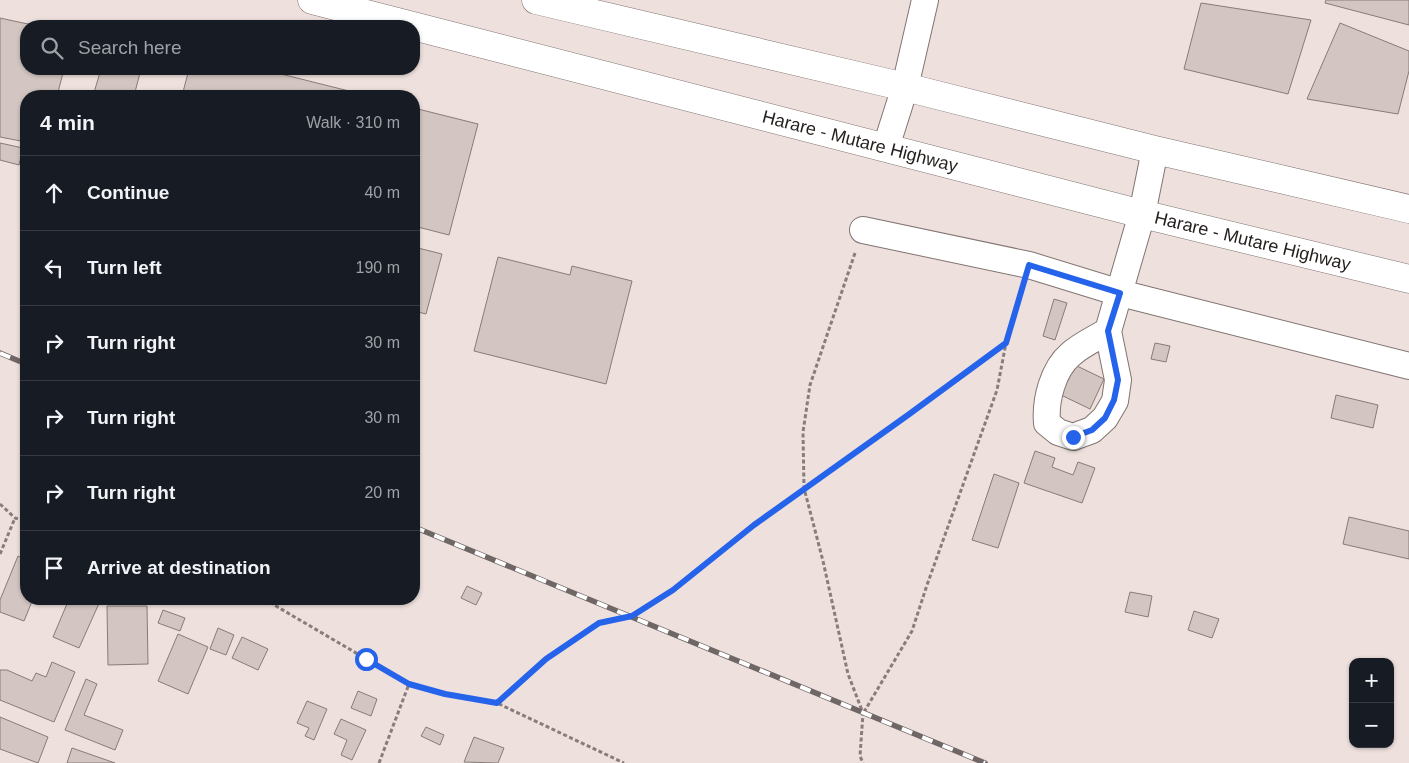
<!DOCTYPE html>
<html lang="en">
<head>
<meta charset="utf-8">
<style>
  :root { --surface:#171b24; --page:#20242c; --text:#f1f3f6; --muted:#9ea1a6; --line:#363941 }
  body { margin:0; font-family:Helvetica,sans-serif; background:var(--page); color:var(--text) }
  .controls { position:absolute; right:15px; bottom:15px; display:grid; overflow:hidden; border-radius:10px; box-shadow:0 1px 4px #0004 }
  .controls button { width:45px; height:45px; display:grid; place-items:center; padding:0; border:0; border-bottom:1px solid var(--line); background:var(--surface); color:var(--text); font:25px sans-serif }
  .stop { position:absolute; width:15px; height:15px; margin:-11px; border:4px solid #2563eb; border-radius:50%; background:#fff }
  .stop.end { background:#2563eb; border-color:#fff; box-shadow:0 1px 5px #0008 }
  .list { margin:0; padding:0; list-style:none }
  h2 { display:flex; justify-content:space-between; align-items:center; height:65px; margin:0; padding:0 20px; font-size:21px }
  h2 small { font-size:16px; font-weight:400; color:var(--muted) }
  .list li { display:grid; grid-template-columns:32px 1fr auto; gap:15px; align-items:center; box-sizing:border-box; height:75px; padding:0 20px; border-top:1px solid var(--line) }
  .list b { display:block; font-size:19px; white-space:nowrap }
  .list em { font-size:16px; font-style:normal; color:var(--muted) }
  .icon { flex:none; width:28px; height:28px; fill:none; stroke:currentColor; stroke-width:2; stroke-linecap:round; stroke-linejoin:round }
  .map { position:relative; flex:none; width:1409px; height:763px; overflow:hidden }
  .search { position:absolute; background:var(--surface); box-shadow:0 1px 4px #0004; left:20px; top:20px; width:400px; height:55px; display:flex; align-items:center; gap:12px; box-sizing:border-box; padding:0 18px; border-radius:20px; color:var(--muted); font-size:19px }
  .panel { position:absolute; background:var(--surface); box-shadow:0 1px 4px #0004; left:20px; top:90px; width:400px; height:515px; border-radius:20px }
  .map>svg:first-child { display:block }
</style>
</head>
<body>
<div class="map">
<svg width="1409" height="763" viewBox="0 0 1409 763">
  <rect width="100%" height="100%" fill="#eee0dd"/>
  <path fill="#d3c6c2" stroke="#877b78" d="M 1326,0 L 1409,0 L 1409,25 L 1325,3 Z
    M 1201,3 L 1311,20 L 1288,94 L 1184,69 Z
    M 0,18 L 37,26 L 26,26 L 26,69 L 64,69 L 57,96 L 26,96 L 26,142 L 0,137 Z
    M 1340,23 L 1409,51 L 1409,71 L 1398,114 L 1307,99 Z
    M 101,69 L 141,69 L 134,96 L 93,96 Z
    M 189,69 L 261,69 L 369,96 L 182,96 Z
    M 414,108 L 478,124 L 449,235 L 414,226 Z
    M 0,143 L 23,148 L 19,165 L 0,160 Z
    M 414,247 L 442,254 L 426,314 L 414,311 Z
    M 498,257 L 570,275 L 572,266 L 632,281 L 606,384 L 474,351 Z
    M 1054,299 L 1067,303 L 1055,340 L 1043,336 Z
    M 1155,343 L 1170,346 L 1166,362 L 1151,359 Z
    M 1075,365 L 1104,379 L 1090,409 L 1061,395 Z
    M 1336,395 L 1378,405 L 1373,428 L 1331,418 Z
    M 1035,451 L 1055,458 L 1052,467 L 1073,475 L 1078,462 L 1095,468 L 1082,503 L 1024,483 Z
    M 994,474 L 1019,483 L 998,548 L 972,540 Z
    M 1349,517 L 1409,531 L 1409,559 L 1343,544 Z
    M 18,556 L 26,560 L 26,599 L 33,599 L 24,621 L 0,612 L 0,600 Z
    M 467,586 L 482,593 L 476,605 L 461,598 Z
    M 1130,592 L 1152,596 L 1148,617 L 1125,612 Z
    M 69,599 L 101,599 L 79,648 L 53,637 Z
    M 107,606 L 147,606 L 148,664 L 108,665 Z
    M 163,610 L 185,618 L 180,631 L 158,623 Z
    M 1194,611 L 1219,619 L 1212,638 L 1188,630 Z
    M 218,628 L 234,635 L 226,655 L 210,649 Z
    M 178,634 L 208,647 L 188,694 L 158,681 Z
    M 242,637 L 268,649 L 258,670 L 232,658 Z
    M 52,662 L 75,672 L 54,722 L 0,700 L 0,670 L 7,670 L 32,681 L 36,673 L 46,677 Z
    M 86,679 L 97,684 L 84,715 L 123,730 L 115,750 L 65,730 Z
    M 358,691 L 377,699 L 371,716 L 351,708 Z
    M 307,701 L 327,709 L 314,740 L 305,736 L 309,728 L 297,723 Z
    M 0,717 L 48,737 L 38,763 L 0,749 Z
    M 341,719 L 366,730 L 352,760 L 341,755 L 347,740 L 334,734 Z
    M 426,727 L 444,735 L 440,745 L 421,736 Z
    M 474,737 L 504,748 L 498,763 L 464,762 Z
    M 72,748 L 115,763 L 67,763 Z"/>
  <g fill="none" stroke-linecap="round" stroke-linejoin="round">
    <g stroke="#817471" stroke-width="28">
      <path id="minor" d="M 886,147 L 905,87 L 925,0
        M 863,230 L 1029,265 L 1120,293 L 1409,366
        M 1108,331 C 1096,338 1081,345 1071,354 C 1053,369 1045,400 1047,423 L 1058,432 L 1073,437 L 1092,430 L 1105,418 L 1115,401 L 1118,380 L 1108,331 L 1142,214 L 1155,150"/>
    </g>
    <g stroke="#817471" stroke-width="29">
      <g id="highway">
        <path id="s1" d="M 312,0 L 1142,214 L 1409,279"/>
        <path d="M 536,0 L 905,87 L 1155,150 L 1409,209"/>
      </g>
    </g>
    <path stroke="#877d7b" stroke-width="3" stroke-dasharray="4 2.5" stroke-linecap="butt" d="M 855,253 L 810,385 L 803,432 L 804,488 L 823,561 L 848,674 L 863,713 L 860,756 L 863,763
      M 0,504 L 15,518 L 26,521
      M 0,554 L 15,518
      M 264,599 L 409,684 L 445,694 L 497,703 L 624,763
      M 497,703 L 547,659 L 599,623 L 632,617 L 673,590 L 754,525 L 908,415 L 1006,343 L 1021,290
      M 864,712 L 912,631 L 927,585 L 997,390 L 1006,343
      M 379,763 L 409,684"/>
    <use href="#minor" stroke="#fff" stroke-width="26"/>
    <use href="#highway" stroke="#fff" stroke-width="28"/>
    <g stroke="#6f6765" stroke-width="5.5">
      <path id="rail" d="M 0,353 L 26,364
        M 414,527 L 985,763"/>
    </g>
    <use href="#rail" stroke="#fff" stroke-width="4" stroke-dasharray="11" stroke-linecap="butt"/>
  </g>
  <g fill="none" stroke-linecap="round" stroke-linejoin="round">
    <path stroke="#2563eb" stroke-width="6" d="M 366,659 L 409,684 L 445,694 L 497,703 L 546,659 L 599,623 L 632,616 L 673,590 L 754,525 L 908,415 L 1006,343 L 1029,265 L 1120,293 L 1108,331 L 1118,380 L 1114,400 L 1105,418 L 1092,430 L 1073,437"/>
  </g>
  <g text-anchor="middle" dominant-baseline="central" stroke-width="4.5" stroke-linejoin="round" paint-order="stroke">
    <g font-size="18" fill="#241f1d" stroke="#fff">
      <text stroke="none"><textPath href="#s1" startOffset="566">Harare - Mutare Highway</textPath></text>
      <text stroke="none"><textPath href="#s1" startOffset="971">Harare - Mutare Highway</textPath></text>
    </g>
  </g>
</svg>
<div class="controls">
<button>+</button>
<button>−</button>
</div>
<div class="stop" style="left:366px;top:659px"></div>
<div class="stop end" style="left:1073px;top:437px"></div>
<div class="search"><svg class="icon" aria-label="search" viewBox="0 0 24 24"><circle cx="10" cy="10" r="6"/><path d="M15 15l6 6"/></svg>Search here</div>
<section class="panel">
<h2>4 min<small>Walk · 310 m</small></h2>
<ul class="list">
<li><svg class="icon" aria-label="ahead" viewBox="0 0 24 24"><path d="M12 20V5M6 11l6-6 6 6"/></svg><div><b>Continue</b></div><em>40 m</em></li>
<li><svg class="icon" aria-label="left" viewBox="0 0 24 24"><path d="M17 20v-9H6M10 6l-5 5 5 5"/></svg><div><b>Turn left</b></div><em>190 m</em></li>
<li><svg class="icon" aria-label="right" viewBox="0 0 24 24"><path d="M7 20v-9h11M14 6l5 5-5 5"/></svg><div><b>Turn right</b></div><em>30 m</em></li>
<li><svg class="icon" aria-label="right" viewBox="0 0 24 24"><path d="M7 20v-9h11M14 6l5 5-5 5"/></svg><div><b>Turn right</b></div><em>30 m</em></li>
<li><svg class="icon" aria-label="right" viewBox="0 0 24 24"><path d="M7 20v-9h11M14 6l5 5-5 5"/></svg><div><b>Turn right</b></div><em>20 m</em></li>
<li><svg class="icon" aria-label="arrive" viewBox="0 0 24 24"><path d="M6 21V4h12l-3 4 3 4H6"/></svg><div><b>Arrive at destination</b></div></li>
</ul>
</section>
</div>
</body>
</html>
